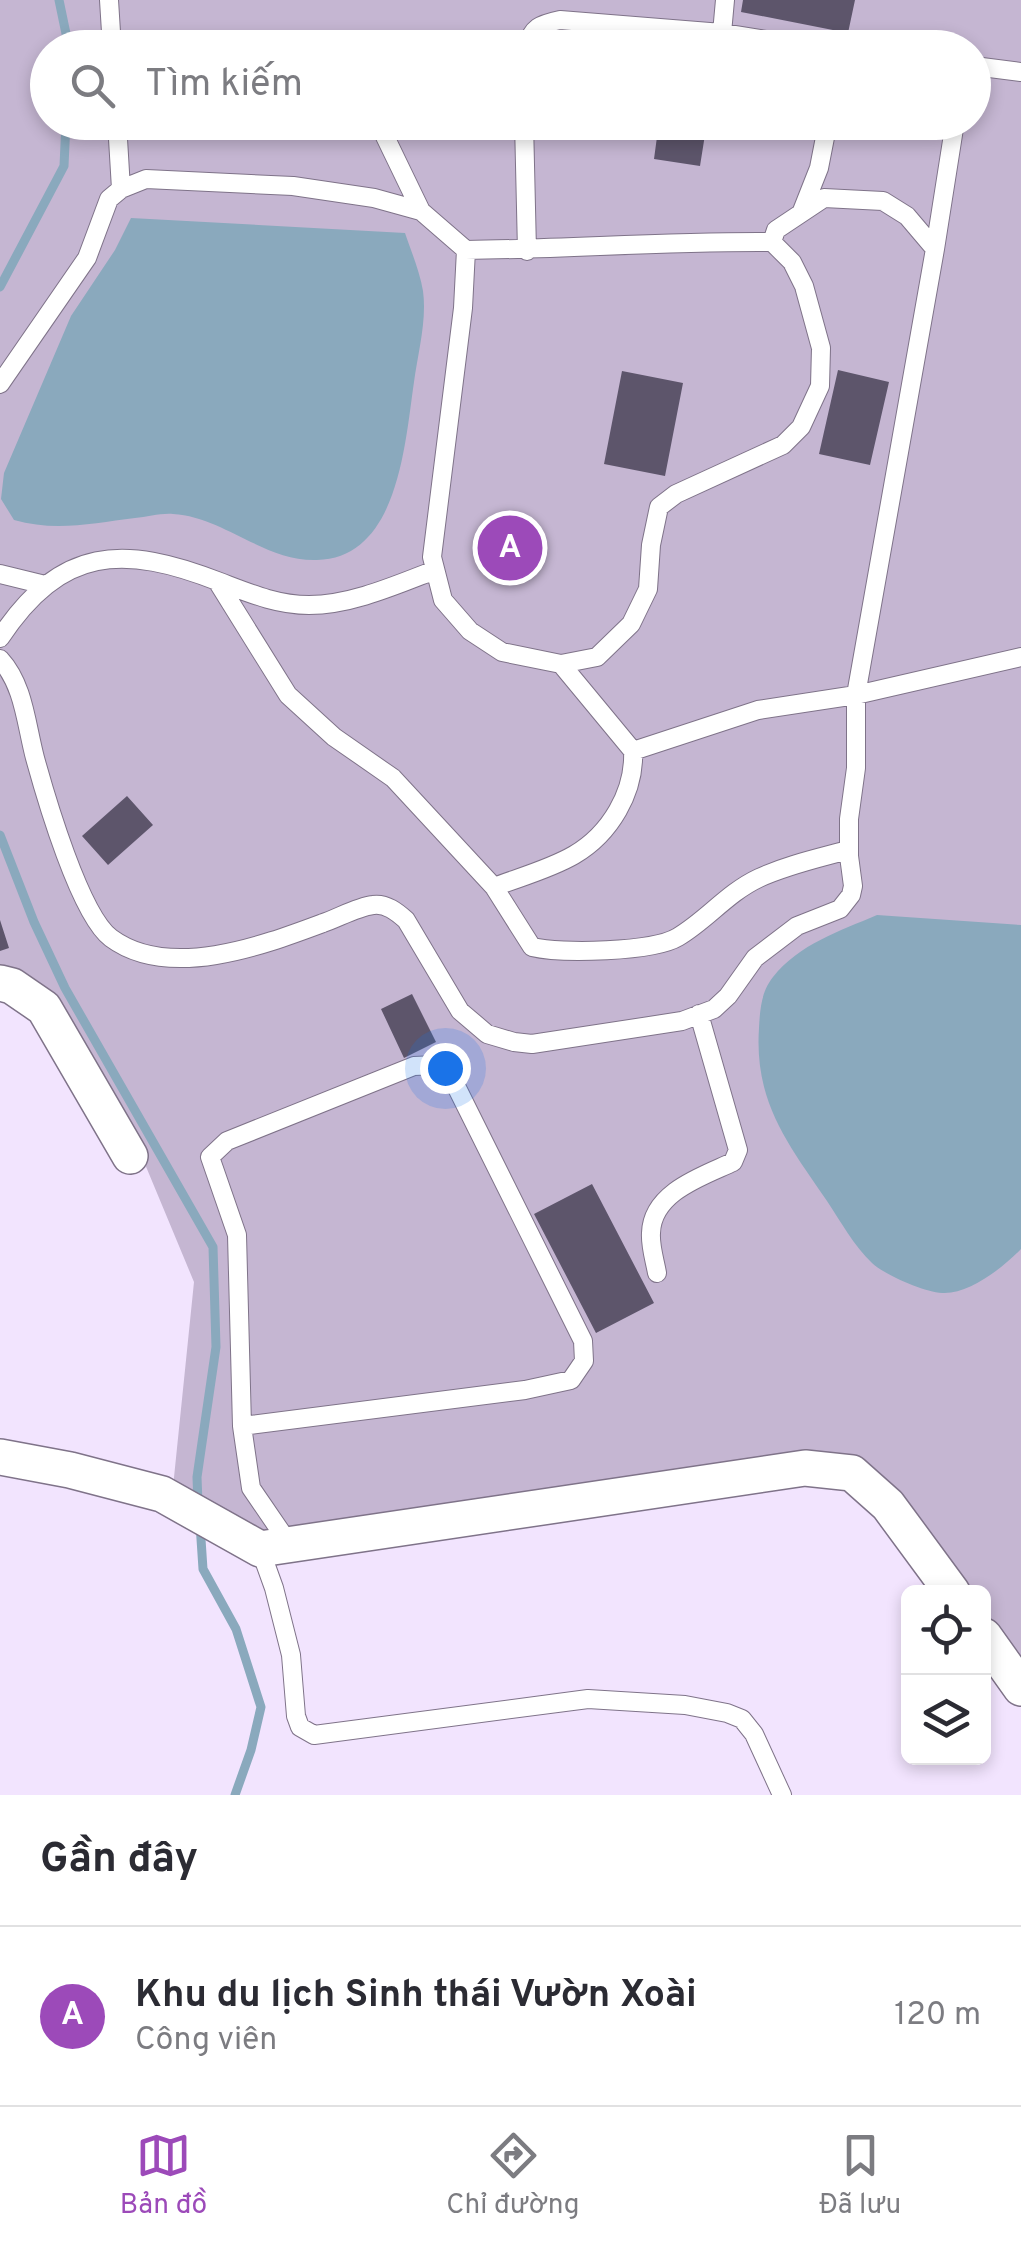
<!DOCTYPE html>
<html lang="vi">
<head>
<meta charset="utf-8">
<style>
  :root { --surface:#fff; --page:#f2f2f3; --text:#2b2b33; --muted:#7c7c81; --line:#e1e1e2; --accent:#9c4ab9 }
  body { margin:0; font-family:Overpass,sans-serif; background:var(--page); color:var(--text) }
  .controls { position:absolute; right:30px; bottom:30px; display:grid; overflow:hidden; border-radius:15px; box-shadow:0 5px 15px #0003 }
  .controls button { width:90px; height:90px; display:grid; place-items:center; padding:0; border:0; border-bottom:2px solid var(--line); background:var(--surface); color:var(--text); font:50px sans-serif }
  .you { position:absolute; left:445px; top:1068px; width:35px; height:35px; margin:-25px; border:8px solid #fff; border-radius:50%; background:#1a73e8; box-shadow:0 0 0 15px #1a73e833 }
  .badge { display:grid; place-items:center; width:65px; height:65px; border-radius:50%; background:var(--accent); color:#fff; font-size:32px; font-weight:700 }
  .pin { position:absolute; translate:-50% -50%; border:5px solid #fff; box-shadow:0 2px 10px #0006 }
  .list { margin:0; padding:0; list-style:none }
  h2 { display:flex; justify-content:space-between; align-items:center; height:130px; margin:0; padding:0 40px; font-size:42px }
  h2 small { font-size:32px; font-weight:400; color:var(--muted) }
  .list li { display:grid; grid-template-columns:65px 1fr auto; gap:30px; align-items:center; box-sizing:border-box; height:180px; padding:0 40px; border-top:2px solid var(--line) }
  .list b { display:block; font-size:38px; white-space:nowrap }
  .list p { margin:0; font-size:32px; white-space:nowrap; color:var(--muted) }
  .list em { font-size:32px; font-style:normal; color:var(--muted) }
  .icon { flex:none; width:55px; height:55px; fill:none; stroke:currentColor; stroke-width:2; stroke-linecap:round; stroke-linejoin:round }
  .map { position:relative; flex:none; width:1021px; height:1795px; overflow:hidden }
  .search { position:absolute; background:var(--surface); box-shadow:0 5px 15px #0003; left:30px; right:30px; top:30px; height:110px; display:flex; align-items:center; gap:25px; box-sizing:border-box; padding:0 35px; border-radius:55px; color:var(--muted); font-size:38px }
  .sheet { height:310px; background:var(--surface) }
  nav { display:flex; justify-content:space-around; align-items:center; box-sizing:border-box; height:140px; border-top:2px solid var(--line); background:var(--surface); font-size:28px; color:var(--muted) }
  nav a { display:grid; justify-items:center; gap:5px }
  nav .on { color:var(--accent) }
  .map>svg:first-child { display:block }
</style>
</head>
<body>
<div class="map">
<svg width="1021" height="1795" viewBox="0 0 1021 1795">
  <rect width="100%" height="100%" fill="#f2e4fe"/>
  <path fill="#c5b6d2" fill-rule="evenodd" d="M 0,0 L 1021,0 L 1021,1670 L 984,1618 L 984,1592 L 965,1592 L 857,1464 L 262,1538 L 173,1487 L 194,1282 L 142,1157 L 0,974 ZM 48,48 L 974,48 L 974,122 L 48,122 Z"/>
  <path fill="#8aa9bd" d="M 131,218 L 405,233 C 411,251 420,272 423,291 C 427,320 418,353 414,382 C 405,442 399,558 317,560 C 265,562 224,517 173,514 C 161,513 147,517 135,518 C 94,523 55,532 14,520 L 1,499 L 4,473 L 71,316 L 115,250 Z
    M 877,915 L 1021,925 L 1021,1249 C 1004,1267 968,1295 942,1293 C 924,1292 885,1275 872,1263 C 854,1246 841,1222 827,1201 C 788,1144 754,1102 759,1028 C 760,1010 761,992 773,977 C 799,944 840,931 877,915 Z"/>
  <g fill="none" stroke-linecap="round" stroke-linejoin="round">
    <path stroke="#8aa9bd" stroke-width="9" d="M 59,0 L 69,48
      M 0,287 L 64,166 L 66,122
      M 0,835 L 34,922 L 65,988 L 213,1247 L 216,1347 L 197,1477 L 198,1504
      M 200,1524 L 203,1569 L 236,1629 L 261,1707 L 251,1750 L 235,1795"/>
  </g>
  <path fill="#5d556b" d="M 743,0 L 855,0 L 848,33 L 741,12 Z
    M 659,122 L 707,122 L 700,166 L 654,159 Z
    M 838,370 L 889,382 L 870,465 L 819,454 Z
    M 622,371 L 683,383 L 665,476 L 604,464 Z
    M 127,796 L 153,825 L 108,865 L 82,836 Z
    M 0,920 L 9,948 L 0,951 Z
    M 412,994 L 436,1042 L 404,1058 L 381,1009 Z
    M 592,1184 L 654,1303 L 596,1333 L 534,1214 Z"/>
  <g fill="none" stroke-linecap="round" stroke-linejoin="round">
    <g stroke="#7f7389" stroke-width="20">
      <path id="lane" d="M 109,0 L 112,48
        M 722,33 L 725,0
        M 527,48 C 531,27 541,24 560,20 L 722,33 L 816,48
        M 974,66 L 1021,72
        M 117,122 L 121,189
        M 378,122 L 421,211
        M 524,122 L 527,251
        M 802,211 L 819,168 L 828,122
        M 935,249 L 955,122
        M 0,384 L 87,258 L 109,199 L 121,189 L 146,179 L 293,186 L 374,198 L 421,211 L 466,250 C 568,249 670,241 772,242 L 792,262 L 804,286 L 821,348 L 820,386 L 801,427 L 783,445 L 676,494 L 659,507 L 651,545 L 648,589 L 631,624 L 597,657 L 561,664 L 502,652 L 470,631 L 443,600 L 432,557 L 463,308 L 466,250
        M 0,574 L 45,585
        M 217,581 L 288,695 L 334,737 L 393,778 L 494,887 L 532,947 C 561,954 653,952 678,937 C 707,920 727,893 759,878 C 787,865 819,858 848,850
        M 0,638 C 61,546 123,544 220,582 C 249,593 277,605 309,605 C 351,605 396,585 435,570
        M 0,659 C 24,685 26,724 35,758 C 46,798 80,915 111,938 C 169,981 264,945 323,923 C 338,918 357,907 373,905 C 386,903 397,912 406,920 L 460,1011 L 487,1034 L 514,1042 L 532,1044 L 682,1021 L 714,1009 L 728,996 L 755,958 L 797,926 L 840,909 L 851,895 L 853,886 L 849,856 L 849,819 L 856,768 L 856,695 L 1021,657
        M 561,664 L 633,751 L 758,710 L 856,695 L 935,249 L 907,216 L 883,201 L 824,198 L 776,230 L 772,242
        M 494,887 C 520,877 550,869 574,855 C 610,834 635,792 633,751
        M 657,1273 C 655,1261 650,1246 651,1233 C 652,1192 703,1176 733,1162 L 738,1150 L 699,1014
        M 242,1426 L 525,1390 L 571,1380 L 584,1361 L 583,1341 L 449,1072 L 437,1065 L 414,1066 L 227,1141 L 210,1157 L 237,1235 L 242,1426 L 251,1488 L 290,1545
        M 260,1549 L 274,1588 L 291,1655 L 296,1716 L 300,1727 L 314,1735 L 588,1699 L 685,1705 L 727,1713 L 742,1719 L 754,1734 L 782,1795"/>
    </g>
    <g stroke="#7f7389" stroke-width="38">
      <path id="street" d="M 0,983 L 12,986 L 44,1008 L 130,1156
        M 0,1457 L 70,1470 L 162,1494 L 260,1549 L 805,1468 L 852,1473 L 888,1505 L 952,1592
        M 984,1636 L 1021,1688"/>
    </g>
    <use href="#lane" stroke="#fff" stroke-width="18"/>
    <use href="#street" stroke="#fff" stroke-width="35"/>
  </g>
</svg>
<div class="controls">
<button><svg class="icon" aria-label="locate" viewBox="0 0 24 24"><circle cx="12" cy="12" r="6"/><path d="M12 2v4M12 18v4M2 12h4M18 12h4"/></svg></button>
<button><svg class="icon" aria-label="layers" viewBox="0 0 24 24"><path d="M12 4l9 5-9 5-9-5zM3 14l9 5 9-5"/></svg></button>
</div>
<div class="you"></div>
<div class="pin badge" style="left:510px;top:548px">A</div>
<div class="search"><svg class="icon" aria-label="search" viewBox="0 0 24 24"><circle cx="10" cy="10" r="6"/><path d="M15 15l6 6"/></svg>Tìm kiếm</div>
</div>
<section class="sheet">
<h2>Gần đây<small></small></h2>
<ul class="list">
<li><span class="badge">A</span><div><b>Khu du lịch Sinh thái Vườn Xoài</b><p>Công viên</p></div><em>120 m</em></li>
</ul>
</section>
<nav>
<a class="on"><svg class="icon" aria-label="map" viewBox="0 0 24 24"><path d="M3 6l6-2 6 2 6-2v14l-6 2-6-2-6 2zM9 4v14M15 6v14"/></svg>Bản đồ</a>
<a><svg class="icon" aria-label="directions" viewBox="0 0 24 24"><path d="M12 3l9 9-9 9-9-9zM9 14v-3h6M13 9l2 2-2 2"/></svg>Chỉ đường</a>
<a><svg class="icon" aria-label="saved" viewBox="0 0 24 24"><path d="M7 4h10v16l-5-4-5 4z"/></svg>Đã lưu</a>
</nav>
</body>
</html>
